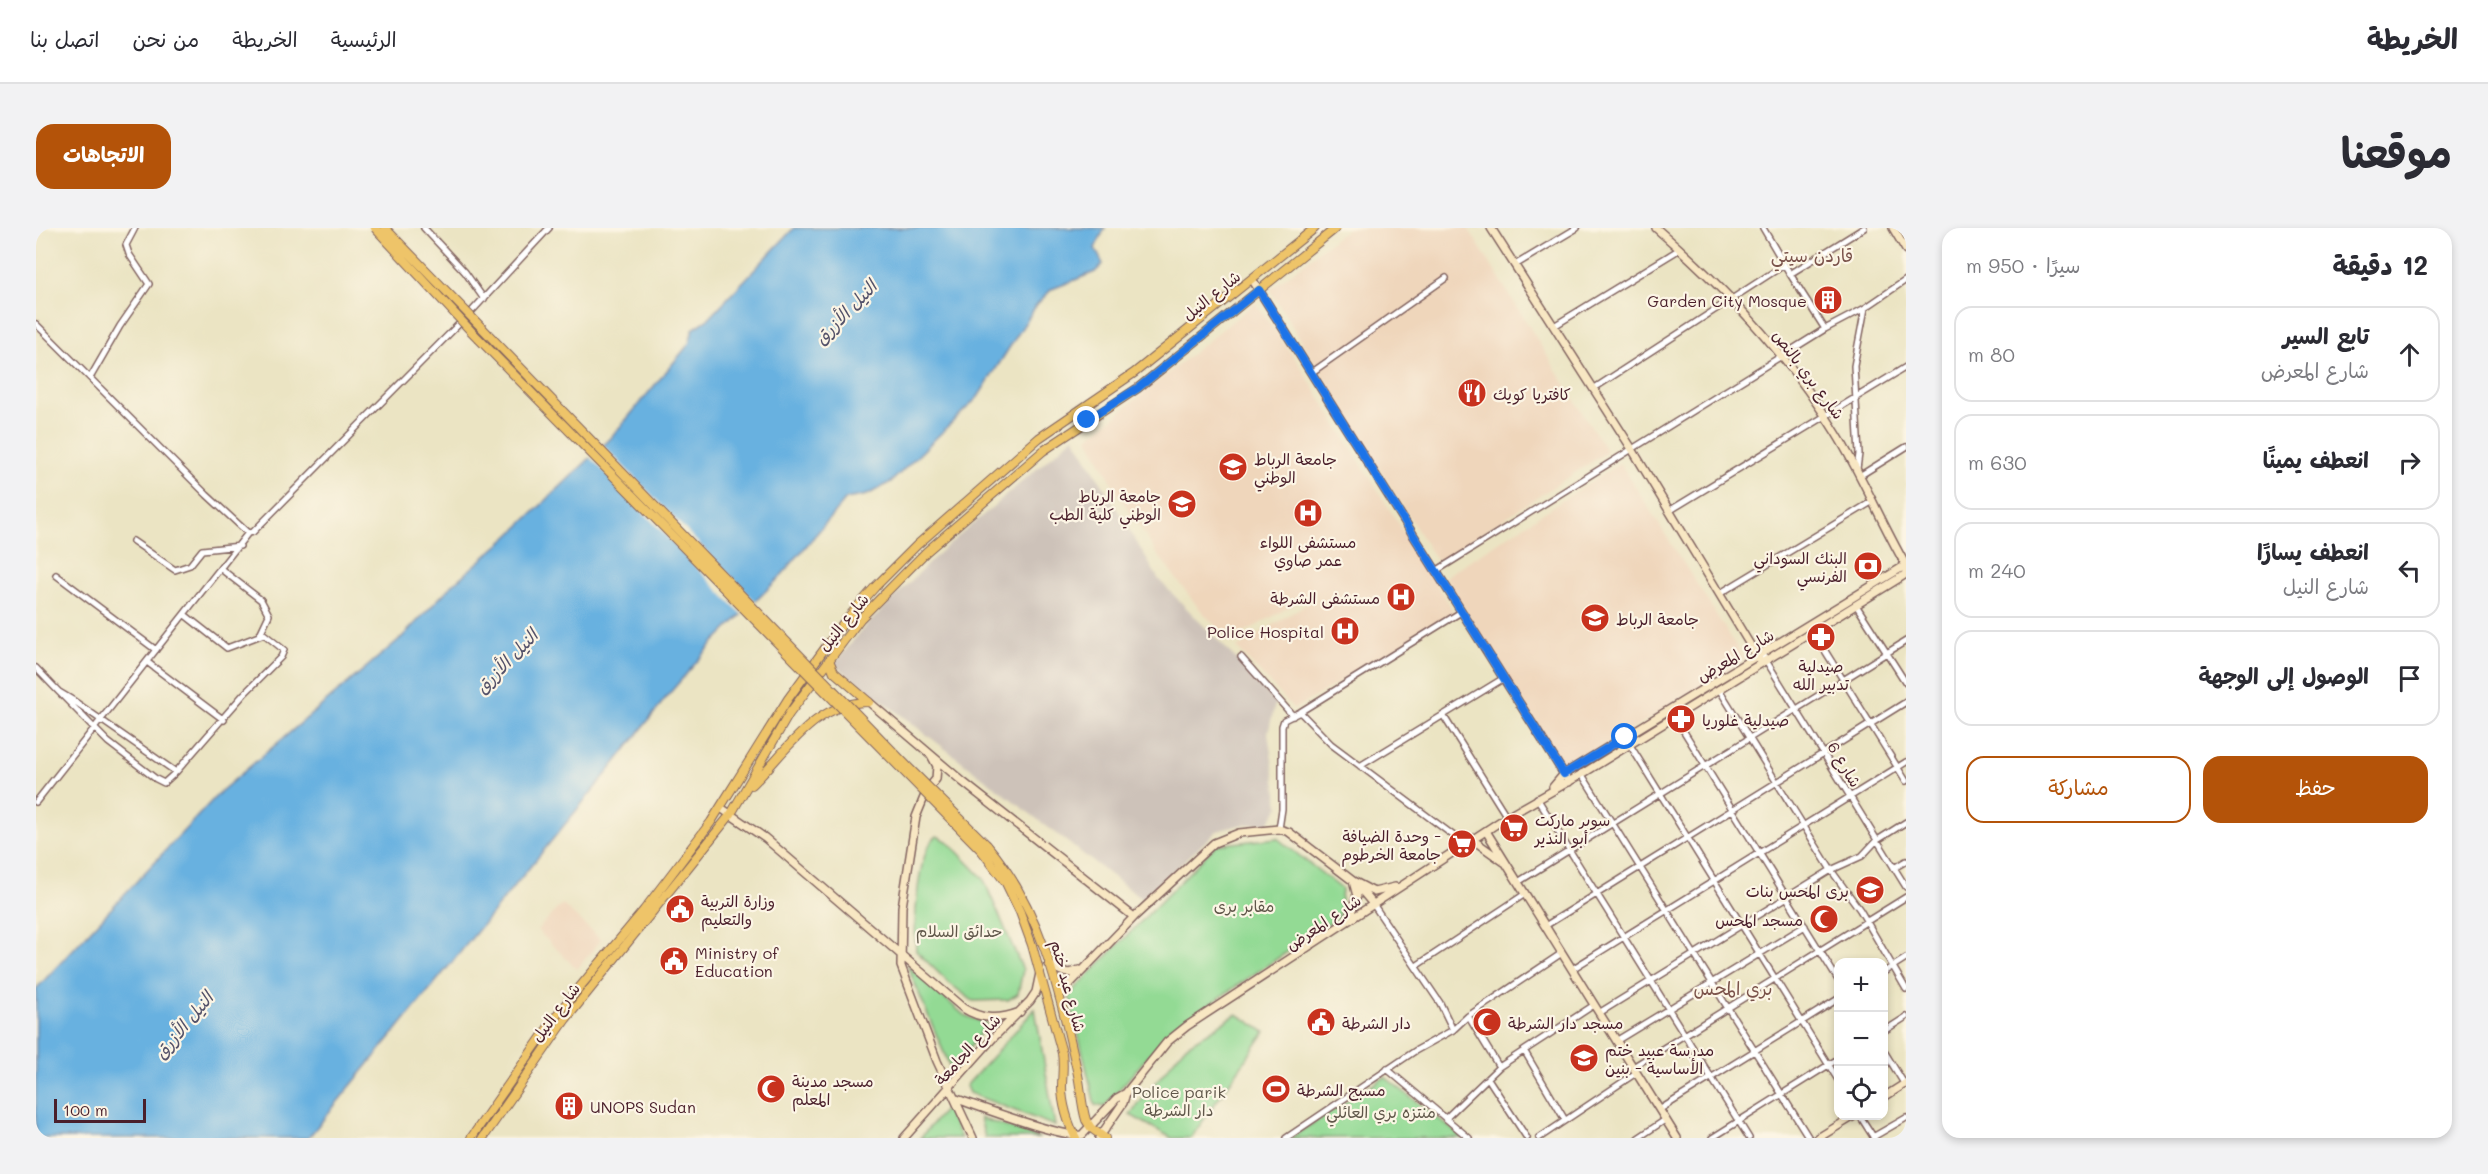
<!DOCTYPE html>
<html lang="ar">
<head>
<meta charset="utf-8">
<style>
  :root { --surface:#fff; --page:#f2f2f3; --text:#2b2b33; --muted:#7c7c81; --line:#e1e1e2; --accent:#b45309 }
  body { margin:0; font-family:Mali,"Playpen Sans Arabic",sans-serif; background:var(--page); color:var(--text); direction:rtl }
  .controls { position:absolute; right:18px; bottom:18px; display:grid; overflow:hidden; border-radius:12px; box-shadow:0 3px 9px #0003 }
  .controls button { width:54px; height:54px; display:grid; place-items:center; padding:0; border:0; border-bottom:2px solid var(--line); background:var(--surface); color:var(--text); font:30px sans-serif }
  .scale { position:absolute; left:18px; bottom:15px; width:92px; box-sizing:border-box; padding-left:6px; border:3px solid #4a1f2b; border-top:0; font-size:16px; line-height:21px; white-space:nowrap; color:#4a1f2b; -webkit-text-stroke:4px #fcf5e5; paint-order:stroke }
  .stop { position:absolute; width:18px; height:18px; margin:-14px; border:4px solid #1a73e8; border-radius:50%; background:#fff }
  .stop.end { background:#1a73e8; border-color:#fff; box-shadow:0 2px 6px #0008 }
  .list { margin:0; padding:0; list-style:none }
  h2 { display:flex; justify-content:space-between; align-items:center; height:78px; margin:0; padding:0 24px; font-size:26px }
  h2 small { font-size:20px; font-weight:400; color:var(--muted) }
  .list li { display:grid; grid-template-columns:39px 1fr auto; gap:18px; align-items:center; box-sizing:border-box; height:96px; margin:0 12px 12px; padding:0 12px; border:2px solid var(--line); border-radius:18px }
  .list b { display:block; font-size:22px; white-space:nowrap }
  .list p { margin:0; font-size:20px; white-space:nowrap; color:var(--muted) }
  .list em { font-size:20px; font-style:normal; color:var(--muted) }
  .actions { display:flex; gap:12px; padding:18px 24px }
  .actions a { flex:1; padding:14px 0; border:2px solid var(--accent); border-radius:18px; text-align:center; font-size:21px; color:var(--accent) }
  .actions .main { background:var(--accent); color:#fff }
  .icon { flex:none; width:33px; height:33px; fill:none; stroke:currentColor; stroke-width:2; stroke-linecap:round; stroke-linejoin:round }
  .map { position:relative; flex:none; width:1870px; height:910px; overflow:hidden; direction:ltr; border-radius:18px }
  header { display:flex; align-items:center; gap:36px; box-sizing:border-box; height:84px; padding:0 30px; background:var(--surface); border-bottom:2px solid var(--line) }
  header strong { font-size:28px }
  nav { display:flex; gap:33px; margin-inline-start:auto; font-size:21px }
  .intro { display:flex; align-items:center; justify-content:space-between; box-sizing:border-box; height:144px; padding:0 36px }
  h1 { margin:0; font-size:42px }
  .button { padding:15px 27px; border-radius:18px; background:var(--accent); color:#fff; font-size:21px; font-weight:700 }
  main { display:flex; gap:36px; padding:0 36px }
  aside { flex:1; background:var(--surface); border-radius:18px; box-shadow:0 3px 9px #0003 }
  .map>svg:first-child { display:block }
</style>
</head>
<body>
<header>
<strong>الخريطة</strong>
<nav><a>الرئيسية</a><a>الخريطة</a><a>من نحن</a><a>اتصل بنا</a></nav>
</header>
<div class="intro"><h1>موقعنا</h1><a class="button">الاتجاهات</a></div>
<main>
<aside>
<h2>12 دقيقة<small>سيرًا · 950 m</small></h2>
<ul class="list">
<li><svg class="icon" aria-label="ahead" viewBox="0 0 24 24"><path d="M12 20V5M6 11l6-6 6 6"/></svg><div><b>تابع السير</b><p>شارع المعرض</p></div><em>80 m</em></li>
<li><svg class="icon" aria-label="right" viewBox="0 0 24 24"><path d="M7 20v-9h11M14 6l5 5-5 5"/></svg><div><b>انعطف يمينًا</b></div><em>630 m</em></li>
<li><svg class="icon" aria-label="left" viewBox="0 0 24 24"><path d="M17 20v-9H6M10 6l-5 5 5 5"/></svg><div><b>انعطف يسارًا</b><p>شارع النيل</p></div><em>240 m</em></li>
<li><svg class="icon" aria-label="arrive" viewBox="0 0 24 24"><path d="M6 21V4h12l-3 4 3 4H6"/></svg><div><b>الوصول إلى الوجهة</b></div></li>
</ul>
<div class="actions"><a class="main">حفظ</a><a>مشاركة</a></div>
</aside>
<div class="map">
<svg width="1870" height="910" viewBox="0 0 1870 910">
  <rect width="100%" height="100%" fill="#fcf5e5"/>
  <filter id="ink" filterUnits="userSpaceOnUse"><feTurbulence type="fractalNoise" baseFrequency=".0167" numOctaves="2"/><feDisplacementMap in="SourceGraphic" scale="12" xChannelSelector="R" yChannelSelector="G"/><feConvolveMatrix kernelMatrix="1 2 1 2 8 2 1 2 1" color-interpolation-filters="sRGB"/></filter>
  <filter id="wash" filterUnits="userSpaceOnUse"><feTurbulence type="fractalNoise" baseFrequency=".008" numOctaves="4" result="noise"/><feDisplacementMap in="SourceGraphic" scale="24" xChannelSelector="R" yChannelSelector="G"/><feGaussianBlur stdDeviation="1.35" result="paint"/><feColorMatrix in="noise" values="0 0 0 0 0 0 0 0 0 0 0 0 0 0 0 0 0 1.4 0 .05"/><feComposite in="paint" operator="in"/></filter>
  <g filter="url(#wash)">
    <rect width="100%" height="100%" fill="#ebe4c3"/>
    <path fill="#efd6bb" d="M 1312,0 L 1432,0 L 1571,224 L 1401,334 L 1234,62 Z
      M 1219,75 L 1261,133 L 1419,386 L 1258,481 L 1201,420 L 1302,356 L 1274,373 L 1260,375 L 1197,411 L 1186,405 L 1162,379 L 1119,323 L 1083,267 L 1052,210 Z
      M 1584,235 L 1709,432 L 1530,542 L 1409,349 Z
      M 526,676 L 565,712 L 541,741 L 501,702 Z"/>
    <path fill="#cdc2b9" d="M 1038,209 L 1123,352 L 1240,472 L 1232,505 L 1243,579 L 1232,595 L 1204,597 L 1181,603 L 1106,671 L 798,436 L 826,402 L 903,325 Z"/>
    <path fill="#93da94" stroke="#6e7c60" stroke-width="1.5" d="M 901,608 L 911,613 L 947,650 L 987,742 L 982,766 L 972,772 L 937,773 L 913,755 L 880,723 C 878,698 880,622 901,608 Z
      M 1241,610 L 1306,661 L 1303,689 L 1134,803 L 1068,879 L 1059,877 L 1033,767 L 1180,617 Z
      M 871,737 L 928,787 L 951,796 L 916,844 Z
      M 999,781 L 1019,898 L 933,865 L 930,858 Z
      M 1201,786 L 1229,804 L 1155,910 L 1136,910 L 1094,887 L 1148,819 Z
      M 1349,849 L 1427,910 L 1254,910 Z
      M 910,880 L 925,910 L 884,910 Z
      M 944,890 L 1004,910 L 949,910 Z"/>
    <path fill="#68b1e0" stroke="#596886" stroke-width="1.5" d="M 758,0 L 1069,0 L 1059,20 L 1067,36 L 1059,44 L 1016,61 L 1001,76 L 942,169 L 855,254 L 831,267 L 810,271 L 744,349 L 678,414 L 632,467 L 580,534 L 272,910 L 0,910 L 0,761 L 184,564 L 366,409 L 417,356 L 473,308 L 575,210 L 653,116 L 657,101 L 671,92 Z"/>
    <path fill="#ebe4c3" d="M 565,215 L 722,376 L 709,390 L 552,227 Z"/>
  </g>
  <g filter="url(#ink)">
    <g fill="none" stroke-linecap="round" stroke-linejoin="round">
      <g stroke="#826460" stroke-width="8">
        <path id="street" d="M 388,0 L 429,44 L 448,71
          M 1727,0 L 1754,46
          M 1479,37 L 1541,0
          M 436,83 L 513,0
          M 0,96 L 171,267 L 212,305 L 217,304 L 422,97
          M 1518,98 L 1644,21
          M 1789,101 L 1754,46 L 1828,0
          M 1275,145 L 1410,50
          M 54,150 L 84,98 L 113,56 L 93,26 L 90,17 L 99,0
          M 1557,161 L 1748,37
          M 1821,241 L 1823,226 L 1818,138 L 1829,80
          M 1825,247 L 1870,219
          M 1633,283 L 1870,139
          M 97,313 L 139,342 L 154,337 L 166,322 L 204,318
          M 185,341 L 225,372 L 233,387 L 224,406
          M 1400,343 L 1789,101 L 1829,80 L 1870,52
          M 20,347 L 120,422
          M 1683,366 L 1837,273
          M 1820,377 L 1870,455
          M 1773,397 L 1870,553
          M 1726,426 L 1870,659
          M 1205,429 L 1257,488
          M 111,434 L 188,492
          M 0,440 L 23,464
          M 1683,461 L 1795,642 L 1824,682 L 1870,761
          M 23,464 L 38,473 L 140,544 L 128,555 L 120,551 L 72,514 Z
          M 1264,484 L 1425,384
          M 1407,487 L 1471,589
          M 1639,489 L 1802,752
          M 1589,509 L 1802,852
          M 1324,538 L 1468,450
          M 140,544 L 208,466 L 245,429 L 248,422 L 228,406 L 191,420 L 149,387
          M 1545,545 L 1773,910
          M 1501,570 L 1713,910
          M 0,574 L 212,305
          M 1243,601 L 1246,581 L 1246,498 L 1248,492 L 1264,484 L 1295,516 L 1430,617
          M 1858,640 L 1870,633
          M 1482,654 L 1870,413
          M 1337,676 L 1404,775 L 1417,802
          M 1509,698 L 1870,474
          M 1380,738 L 1489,666
          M 1536,741 L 1870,534
          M 1848,744 L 1870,730
          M 1563,785 L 1795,642 L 1826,628 L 1840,613 L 1870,594
          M 1432,788 L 1463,839
          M 1848,803 L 1870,789
          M 1580,813 L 1769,698
          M 1848,823 L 1869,857
          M 1489,824 L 1529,892
          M 1597,839 L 1870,669
          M 1351,841 L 1433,910
          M 1453,852 L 1491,910
          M 1623,882 L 1802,771
          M 1824,888 L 1838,910
          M 1410,890 L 1463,839 L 1558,777
          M 1837,909 L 1870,890
          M 1250,910 L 1379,823 L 1417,802 L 1432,788 L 1526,725
          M 1503,910 L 1600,845
          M 1602,910 L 1629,892
          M 1676,910 L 1802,831"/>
      </g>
      <g stroke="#826460" stroke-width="10">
        <path id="secondary" d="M 1455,0 L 1596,221 L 1725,435
          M 1620,0 C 1689,60 1753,127 1800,205 C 1826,247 1844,292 1868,334 L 1870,344
          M 1857,0 L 1870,22
          M 1216,51 L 1533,554
          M 833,474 L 927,554 L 1098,689
          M 895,527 L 901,538 L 900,551 L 891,562 L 880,589 L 866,679 L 865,738 L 901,833 L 937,910
          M 1517,559 L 1528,546 L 1870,337
          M 685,580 L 729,610 L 927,780 C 946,792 963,792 984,784
          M 1450,603 L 1641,910
          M 1437,612 L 1468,634
          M 1321,657 L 1337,676
          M 1313,690 L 1321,668 L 1317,653
          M 1013,736 C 1024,743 1031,748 1043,742
          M 1023,767 L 1098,689 L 1178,615 L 1203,605 L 1243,601 L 1253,604 L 1317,653 L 1338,664 L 1359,659
          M 1848,869 L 1870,855
          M 921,871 C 944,879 1027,910 1046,907 L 1081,870 L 1090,865 L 1131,814 L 1151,798 L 1471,589 L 1546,546 L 1870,346
          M 868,910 L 957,810 L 994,773 L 1000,764 L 1004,745
          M 1063,910 L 1087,875 L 1090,865
          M 1782,910 L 1818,888"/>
      </g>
      <g stroke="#826460" stroke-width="10">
        <path id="primary" d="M 793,432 L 798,444 L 833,474
          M 716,557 C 751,523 779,474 833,474
          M 951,617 C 1005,680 1023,762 1041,842 C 1045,858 1045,876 1050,892 L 1055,900 L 1069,910
          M 946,623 L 970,655 L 984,684 L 996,717 L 1026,825 C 1028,838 1026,847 1026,859 C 1026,875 1032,896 1040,910
          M 435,910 L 523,784 L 608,682 L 675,594 L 752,471 L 808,394 L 839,359 L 881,317 L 1003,210 L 1098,145 L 1279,0
          M 447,910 L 530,791 L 695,586 L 753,486 L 824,391 L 890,324 L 1007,223 L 1102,160 L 1300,0"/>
      </g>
      <use href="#street" stroke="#fff" stroke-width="5"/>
      <use href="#secondary" stroke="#f8e7c3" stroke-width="7"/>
      <use href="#primary" stroke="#eec469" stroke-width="8"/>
      <g stroke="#826460" stroke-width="10" stroke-linecap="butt">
        <path id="primary-bridge" d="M 339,0 L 435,103 L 946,623
          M 349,0 L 873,540 L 951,617"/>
      </g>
      <use href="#primary-bridge" stroke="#eec469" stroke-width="8"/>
    </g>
  </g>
  <g fill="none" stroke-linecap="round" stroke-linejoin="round" filter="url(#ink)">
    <path stroke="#1a73e8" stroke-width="8" d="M 1051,192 L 1102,160 L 1223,62 L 1528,546 L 1589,509"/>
  </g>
  <defs>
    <g id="building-disc" transform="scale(1.5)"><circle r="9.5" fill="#c8321e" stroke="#fcf5e5"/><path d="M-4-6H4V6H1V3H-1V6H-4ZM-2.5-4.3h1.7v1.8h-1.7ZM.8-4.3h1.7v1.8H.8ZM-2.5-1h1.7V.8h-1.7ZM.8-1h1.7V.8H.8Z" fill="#fff"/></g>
    <g id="restaurant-disc" transform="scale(1.5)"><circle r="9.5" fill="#c8321e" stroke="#fcf5e5"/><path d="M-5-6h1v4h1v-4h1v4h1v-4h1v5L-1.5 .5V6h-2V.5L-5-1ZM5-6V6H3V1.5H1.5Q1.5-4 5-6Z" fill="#fff"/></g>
    <g id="university-disc" transform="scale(1.5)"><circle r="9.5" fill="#c8321e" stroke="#fcf5e5"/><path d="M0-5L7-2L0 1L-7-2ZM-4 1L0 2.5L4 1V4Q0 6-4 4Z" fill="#fff"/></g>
    <g id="hospital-disc" transform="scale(1.5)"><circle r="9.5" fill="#c8321e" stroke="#fcf5e5"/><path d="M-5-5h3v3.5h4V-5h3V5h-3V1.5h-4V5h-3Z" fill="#fff"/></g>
    <g id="bank-disc" transform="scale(1.5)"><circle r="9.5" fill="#c8321e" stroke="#fcf5e5"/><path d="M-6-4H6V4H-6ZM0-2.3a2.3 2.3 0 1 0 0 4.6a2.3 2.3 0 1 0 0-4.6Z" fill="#fff"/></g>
    <g id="pharmacy-disc" transform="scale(1.5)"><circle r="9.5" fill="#c8321e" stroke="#fcf5e5"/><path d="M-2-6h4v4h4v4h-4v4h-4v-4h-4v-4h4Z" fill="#fff"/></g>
    <g id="supermarket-disc" transform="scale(1.5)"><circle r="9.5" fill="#c8321e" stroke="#fcf5e5"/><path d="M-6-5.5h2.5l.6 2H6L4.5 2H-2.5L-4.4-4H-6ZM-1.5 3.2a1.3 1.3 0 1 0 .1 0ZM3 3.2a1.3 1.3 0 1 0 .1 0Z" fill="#fff"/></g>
    <g id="school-disc" transform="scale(1.5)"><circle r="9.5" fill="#c8321e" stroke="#fcf5e5"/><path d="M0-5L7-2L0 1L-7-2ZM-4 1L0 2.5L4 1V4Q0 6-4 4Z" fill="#fff"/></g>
    <g id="civic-disc" transform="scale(1.5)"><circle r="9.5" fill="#c8321e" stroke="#fcf5e5"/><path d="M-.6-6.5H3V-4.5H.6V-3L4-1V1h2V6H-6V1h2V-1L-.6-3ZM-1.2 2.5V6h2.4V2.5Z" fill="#fff"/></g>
    <g id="mosque-disc" transform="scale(1.5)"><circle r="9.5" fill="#c8321e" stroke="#fcf5e5"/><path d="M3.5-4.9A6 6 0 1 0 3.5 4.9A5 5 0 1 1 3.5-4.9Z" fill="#fff"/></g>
    <g id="stadium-disc" transform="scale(1.5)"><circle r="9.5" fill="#c8321e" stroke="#fcf5e5"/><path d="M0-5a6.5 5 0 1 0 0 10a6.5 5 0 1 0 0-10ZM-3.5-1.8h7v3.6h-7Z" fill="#fff"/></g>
  </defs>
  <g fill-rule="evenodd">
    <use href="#building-disc" x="1792" y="72"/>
    <use href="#restaurant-disc" x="1436" y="165"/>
    <use href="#university-disc" x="1197" y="239"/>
    <use href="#university-disc" x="1146" y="276"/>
    <use href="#hospital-disc" x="1272" y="285"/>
    <use href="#bank-disc" x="1832" y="338"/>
    <use href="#hospital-disc" x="1365" y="369"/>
    <use href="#university-disc" x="1559" y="390"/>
    <use href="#hospital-disc" x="1309" y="403"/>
    <use href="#pharmacy-disc" x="1785" y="409"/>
    <use href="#pharmacy-disc" x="1645" y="491"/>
    <use href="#supermarket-disc" x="1478" y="600"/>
    <use href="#supermarket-disc" x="1426" y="616"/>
    <use href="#school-disc" x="1834" y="662"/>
    <use href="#civic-disc" x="644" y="681"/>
    <use href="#mosque-disc" x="1788" y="691"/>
    <use href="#civic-disc" x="638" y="733"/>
    <use href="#civic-disc" x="1285" y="794"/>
    <use href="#mosque-disc" x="1451" y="794"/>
    <use href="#school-disc" x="1548" y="830"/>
    <use href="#mosque-disc" x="735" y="861"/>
    <use href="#stadium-disc" x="1240" y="861"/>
    <use href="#building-disc" x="533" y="878"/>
  </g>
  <g text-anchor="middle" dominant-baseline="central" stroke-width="4.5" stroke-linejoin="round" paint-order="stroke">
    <g font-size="16" fill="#4a1f2b" stroke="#fcf5e5">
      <text transform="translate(1175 67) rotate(-39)">شارع النيل</text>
      <text transform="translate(1773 146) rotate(53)">شارع بري بالنص</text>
      <text transform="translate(807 394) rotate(-51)">شارع النيل</text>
      <text transform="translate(1699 427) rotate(-31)">شارع المعرض</text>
      <text transform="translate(1809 536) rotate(59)">شارع 6</text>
      <text transform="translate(1287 694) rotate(-34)">شارع المعرض</text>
      <text transform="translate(1033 758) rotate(75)">شارع عبد ختم</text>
      <text transform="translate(519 784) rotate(-53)">شارع النيل</text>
      <text transform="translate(931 821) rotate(-48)">شارع الجامعة</text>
    </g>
    <g font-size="16" fill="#4a1f2b" stroke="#fcf5e5" text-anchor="start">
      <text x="1771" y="72" text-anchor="end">Garden City Mosque</text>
      <text x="1457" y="165">كافتريا كويك</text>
      <text x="1218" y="230">جامعة الرباط<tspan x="1218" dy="18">الوطني</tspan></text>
      <text x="1125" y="267" text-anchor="end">جامعة الرباط<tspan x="1125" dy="18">الوطني كلية الطب</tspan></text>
      <text x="1272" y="313" text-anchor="middle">مستشفى اللواء<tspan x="1272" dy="18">عمر صاوي</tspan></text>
      <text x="1811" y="329" text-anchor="end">البنك السوداني<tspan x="1811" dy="18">الفرنسي</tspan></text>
      <text x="1344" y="369" text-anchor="end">مستشفى الشرطة</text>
      <text x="1580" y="390">جامعة الرباط</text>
      <text x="1288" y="403" text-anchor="end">Police Hospital</text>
      <text x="1785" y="437" text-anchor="middle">صيدلية<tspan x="1785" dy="18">تدبير الله</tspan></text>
      <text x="1666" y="491">صيدلية غلوريا</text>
      <text x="1499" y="591">سوبر ماركت<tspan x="1499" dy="18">أبو النذير</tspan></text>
      <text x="1405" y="607" text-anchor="end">وحدة الضيافة -<tspan x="1405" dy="18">جامعة الخرطوم</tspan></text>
      <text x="1813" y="662" text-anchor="end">برى المحس بنات</text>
      <text x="665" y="672">وزارة التربية<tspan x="665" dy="18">والتعليم</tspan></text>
      <text x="1767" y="691" text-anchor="end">مسجد المحس</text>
      <text x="659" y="724">Ministry of<tspan x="659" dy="18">Education</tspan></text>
      <text x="1306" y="794">دار الشرطة</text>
      <text x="1472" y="794">مسجد دار الشرطة</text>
      <text x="1569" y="821">مدرسة عبيد ختم<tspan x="1569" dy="18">الأساسية - بنين</tspan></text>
      <text x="756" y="852">مسجد مدينة<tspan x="756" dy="18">المعلم</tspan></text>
      <text x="1261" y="861">مسبح الشرطة</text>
      <text x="554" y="878">UNOPS Sudan</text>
    </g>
    <g font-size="16" fill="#60574a" stroke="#fcf5e5">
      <text x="1208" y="677">مقابر برى</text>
      <text x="923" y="702">حدائق السلام</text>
      <text x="1143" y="863">Police parik<tspan x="1143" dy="18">دار الشرطة</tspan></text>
      <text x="1345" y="883">منتزه بري العائلي</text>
    </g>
    <g font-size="18" fill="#7b534b" stroke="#fcf5e5">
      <text x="1776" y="27">قاردن سيتي</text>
      <text x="1697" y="760">بري المحس</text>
    </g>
    <g font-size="18" font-style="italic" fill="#54526a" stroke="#fcf5e5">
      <text transform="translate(809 84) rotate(-46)">النيل الأزرق</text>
      <text transform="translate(470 433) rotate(-46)">النيل الأزرق</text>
      <text transform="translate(147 797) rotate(-50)">النيل الأزرق</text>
    </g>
  </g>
</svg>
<div class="controls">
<button>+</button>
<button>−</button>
<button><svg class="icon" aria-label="locate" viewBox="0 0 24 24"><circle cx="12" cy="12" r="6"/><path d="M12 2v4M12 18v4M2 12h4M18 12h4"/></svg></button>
</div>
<div class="scale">100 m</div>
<div class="stop" style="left:1589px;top:509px"></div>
<div class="stop end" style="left:1051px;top:192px"></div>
</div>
</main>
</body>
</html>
